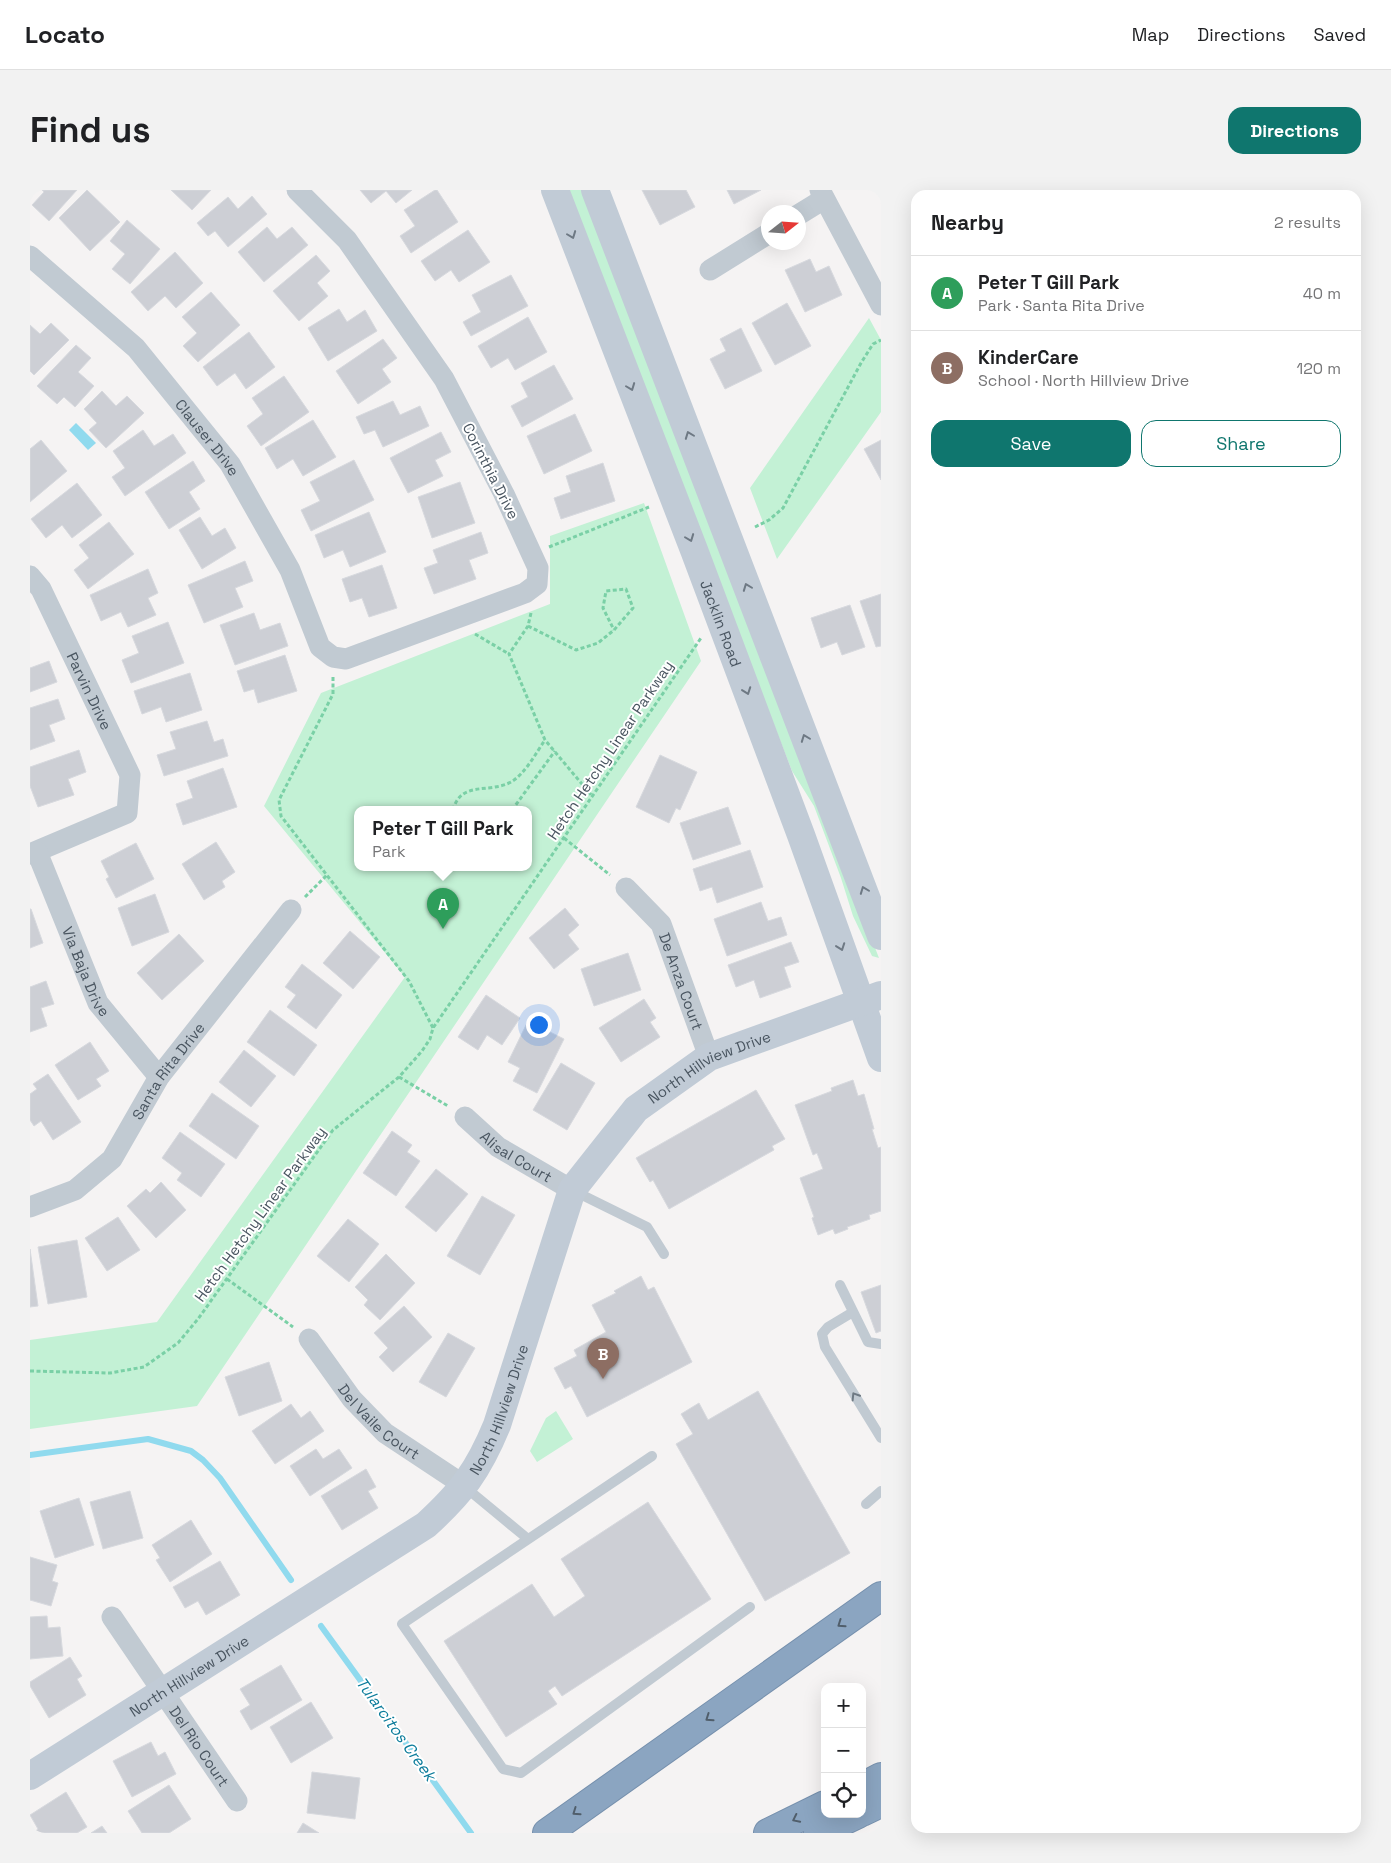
<!DOCTYPE html>
<html lang="en">
<head>
<meta charset="utf-8">
<style>
  :root { --surface:#fff; --page:#f2f2f2; --text:#202124; --muted:#757577; --line:#e0e0e0; --accent:#0f766e }
  body { margin:0; font-family:"Space Grotesk",sans-serif; background:var(--page); color:var(--text) }
  .controls { position:absolute; right:15px; bottom:15px; display:grid; overflow:hidden; border-radius:10px; box-shadow:0 5px 20px #0002 }
  .controls button { width:45px; height:45px; display:grid; place-items:center; padding:0; border:0; border-bottom:1px solid var(--line); background:var(--surface); color:var(--text); font:25px sans-serif }
  .compass { position:absolute; left:731px; top:15px; width:45px; height:45px; border-radius:50%; background:var(--surface); box-shadow:0 5px 20px #0002; rotate:73deg }
  .you { position:absolute; left:508px; top:834px; width:18px; height:18px; margin:-12px; border:4px solid #fff; border-radius:50%; background:#1a73e8; box-shadow:0 0 0 8px #1a73e833 }
  .badge { display:grid; place-items:center; width:32px; height:32px; border-radius:50%; background:var(--accent); color:#fff; font-size:16px; font-weight:700 }
  .pin { position:absolute; translate:-50% -41px; filter:drop-shadow(0 1px 2px #0008) }
  .pin::after { content:''; position:absolute; top:26px; width:18px; height:15px; background:inherit; clip-path:polygon(0 0,100% 0,50% 100%) }
  .popup { position:absolute; left:324px; top:616px; width:178px; height:65px; box-sizing:border-box; display:grid; place-content:center; border-radius:10px; background:var(--surface); filter:drop-shadow(0 1px 4px #0005); font-size:16px; white-space:nowrap; color:var(--muted) }
  .popup b { font-size:19px; color:var(--text) }
  .popup::after { content:''; position:absolute; left:50%; top:100%; margin-left:-10px; border:10px solid transparent; border-top-color:var(--surface) }
  .list { margin:0; padding:0; list-style:none }
  h2 { display:flex; justify-content:space-between; align-items:center; height:65px; margin:0; padding:0 20px; font-size:21px }
  h2 small { font-size:16px; font-weight:400; color:var(--muted) }
  .list li { display:grid; grid-template-columns:32px 1fr auto; gap:15px; align-items:center; box-sizing:border-box; height:75px; padding:0 20px; border-top:1px solid var(--line) }
  .list b { display:block; font-size:19px; white-space:nowrap }
  .list p { margin:0; font-size:16px; white-space:nowrap; color:var(--muted) }
  .list em { font-size:16px; font-style:normal; color:var(--muted) }
  .actions { display:flex; gap:10px; padding:15px 20px }
  .actions a { flex:1; padding:11px 0; border:1px solid var(--accent); border-radius:15px; text-align:center; font-size:18px; color:var(--accent) }
  .actions .main { background:var(--accent); color:#fff }
  .icon { flex:none; width:28px; height:28px; fill:none; stroke:currentColor; stroke-width:2; stroke-linecap:round; stroke-linejoin:round }
  .map { position:relative; flex:none; width:851px; height:1643px; overflow:hidden; border-radius:15px }
  header { display:flex; align-items:center; gap:30px; box-sizing:border-box; height:70px; padding:0 25px; background:var(--surface); border-bottom:1px solid var(--line) }
  header strong { font-size:24px }
  nav { display:flex; gap:28px; margin-inline-start:auto; font-size:18px }
  .intro { display:flex; align-items:center; justify-content:space-between; box-sizing:border-box; height:120px; padding:0 30px }
  h1 { margin:0; font-size:35px }
  .button { padding:12px 22px; border-radius:15px; background:var(--accent); color:#fff; font-size:18px; font-weight:700 }
  main { display:flex; gap:30px; padding:0 30px }
  aside { flex:1; background:var(--surface); border-radius:15px; box-shadow:0 5px 20px #0002 }
  .map>svg:first-child { display:block }
</style>
</head>
<body>
<header>
<strong>Locato</strong>
<nav><a>Map</a><a>Directions</a><a>Saved</a></nav>
</header>
<div class="intro"><h1>Find us</h1><a class="button">Directions</a></div>
<main>
<div class="map">
<svg width="851" height="1643" viewBox="0 0 851 1643">
  <rect width="100%" height="100%" fill="#f5f3f3"/>
  <path fill="#c3f1d5" fill-rule="evenodd" d="M 536,0 L 553,0 L 849,768 L 842,766 L 823,726 L 811,688 L 784,616 L 762,581 Z
    M 839,128 L 851,150 L 851,222 L 747,369 L 720,298 Z
    M 614,313 L 671,471 L 167,1216 L 0,1239 L 0,1150 L 127,1132 L 375,787 L 234,616 L 291,503 L 520,414 L 520,346 ZM 328,620 L 498,620 L 498,678 L 328,678 Z
    M 526,1221 L 543,1249 L 507,1272 L 500,1261 L 516,1228 Z"/>
  <path fill="#90daee" d="M 46,233 L 66,253 L 58,260 L 39,240 Z"/>
  <g fill="none" stroke-linecap="round" stroke-linejoin="round">
    <path stroke="#90daee" stroke-width="6" d="M 0,1265 L 118,1249 L 161,1261 L 173,1270 L 190,1288 L 261,1390
      M 291,1436 L 441,1643"/>
  </g>
  <path fill="#cdcfd5" stroke="#d7d9de" d="M 12,0 L 47,0 L 19,31 L 2,15 L 14,2 Z
    M 57,0 L 90,32 L 60,61 L 29,28 Z
    M 141,0 L 181,0 L 162,20 Z
    M 330,0 L 382,0 L 366,13 L 356,1 L 341,13 Z
    M 405,0 L 407,0 L 428,32 L 381,63 L 370,46 L 385,36 L 374,20 Z
    M 612,0 L 656,0 L 665,17 L 630,35 Z
    M 697,0 L 731,0 L 704,14 Z
    M 222,6 L 237,24 L 198,57 L 185,41 L 178,46 L 167,33 L 198,7 L 208,19 Z
    M 97,30 L 130,59 L 100,94 L 82,79 L 95,64 L 80,51 Z
    M 237,37 L 247,49 L 262,37 L 278,55 L 234,92 L 208,62 Z
    M 438,40 L 460,72 L 429,92 L 421,80 L 405,91 L 391,71 Z
    M 145,62 L 173,93 L 146,118 L 135,106 L 118,121 L 101,102 Z
    M 286,65 L 300,81 L 287,93 L 298,106 L 269,131 L 243,101 Z
    M 780,69 L 786,82 L 799,76 L 812,105 L 775,122 L 755,80 Z
    M 481,85 L 498,116 L 441,146 L 433,132 L 451,122 L 442,105 Z
    M 181,102 L 210,135 L 168,172 L 153,156 L 167,143 L 152,127 Z
    M 757,113 L 781,156 L 745,175 L 722,133 Z
    M 309,119 L 317,132 L 335,120 L 347,141 L 298,171 L 278,138 Z
    M 498,127 L 517,162 L 485,180 L 478,168 L 461,178 L 448,156 Z
    M 21,133 L 39,150 L 4,185 L 0,181 L 0,135 L 10,144 Z
    M 711,138 L 732,181 L 695,199 L 680,169 L 696,161 L 690,149 Z
    M 219,142 L 245,177 L 216,199 L 205,183 L 187,196 L 173,177 Z
    M 353,149 L 367,168 L 352,179 L 361,192 L 328,214 L 306,181 Z
    M 46,155 L 61,168 L 48,182 L 64,196 L 45,217 L 34,207 L 27,214 L 7,196 Z
    M 524,175 L 543,209 L 492,237 L 481,216 L 498,207 L 491,193 Z
    M 254,186 L 279,222 L 231,256 L 217,236 L 233,224 L 222,208 Z
    M 72,201 L 86,216 L 97,206 L 114,223 L 76,258 L 59,240 L 67,233 L 54,219 Z
    M 363,211 L 370,225 L 390,216 L 399,236 L 353,257 L 345,240 L 334,244 L 326,227 Z
    M 545,224 L 562,261 L 514,284 L 497,246 Z
    M 283,230 L 306,267 L 273,286 L 263,269 L 247,279 L 235,258 Z
    M 113,240 L 124,256 L 143,244 L 156,263 L 95,306 L 82,287 L 95,278 L 83,261 Z
    M 411,242 L 421,262 L 405,270 L 413,286 L 378,303 L 360,268 Z
    M 11,250 L 37,281 L 0,312 L 0,259 Z
    M 851,250 L 851,290 L 834,259 Z
    M 324,270 L 344,310 L 281,341 L 271,320 L 290,311 L 280,292 Z
    M 163,271 L 175,291 L 159,302 L 170,319 L 139,339 L 115,302 Z
    M 573,273 L 585,311 L 531,329 L 524,308 L 541,302 L 536,286 Z
    M 430,292 L 445,333 L 402,348 L 388,307 Z
    M 47,293 L 72,325 L 42,348 L 32,335 L 16,348 L 1,329 Z
    M 339,322 L 356,362 L 320,377 L 313,360 L 294,368 L 285,345 Z
    M 170,327 L 182,346 L 195,338 L 206,358 L 172,379 L 149,340 Z
    M 79,332 L 104,364 L 58,399 L 44,380 L 59,368 L 49,355 Z
    M 451,342 L 458,363 L 439,370 L 446,389 L 404,404 L 394,378 L 408,373 L 403,360 Z
    M 215,371 L 223,391 L 205,398 L 213,417 L 174,433 L 158,395 Z
    M 352,375 L 367,418 L 339,427 L 332,408 L 320,412 L 312,389 Z
    M 118,379 L 128,403 L 118,408 L 126,425 L 98,437 L 91,422 L 71,431 L 60,405 Z
    M 851,404 L 851,456 L 846,457 L 830,411 Z
    M 820,415 L 835,457 L 812,465 L 807,452 L 791,458 L 781,428 Z
    M 224,423 L 230,440 L 250,433 L 258,456 L 205,475 L 190,435 Z
    M 138,432 L 154,473 L 101,493 L 92,470 L 109,463 L 102,446 Z
    M 255,465 L 267,501 L 228,513 L 224,499 L 214,502 L 207,481 Z
    M 19,471 L 27,492 L 0,502 L 0,478 Z
    M 160,483 L 172,520 L 136,532 L 131,517 L 112,524 L 104,501 Z
    M 28,509 L 35,529 L 19,535 L 25,551 L 0,560 L 0,518 Z
    M 177,531 L 184,552 L 193,549 L 198,566 L 134,586 L 127,565 L 146,559 L 140,542 Z
    M 49,560 L 56,582 L 38,589 L 44,605 L 8,617 L 0,596 L 0,577 Z
    M 630,565 L 667,582 L 650,620 L 646,618 L 639,633 L 606,617 Z
    M 193,578 L 207,617 L 153,635 L 146,614 L 163,608 L 157,591 Z
    M 698,617 L 711,654 L 663,670 L 650,633 Z
    M 186,652 L 205,682 L 192,691 L 195,697 L 174,710 L 152,674 Z
    M 106,653 L 124,689 L 86,708 L 76,689 L 79,687 L 71,671 Z
    M 720,660 L 733,697 L 687,713 L 682,697 L 670,701 L 663,679 Z
    M 125,704 L 139,742 L 102,756 L 88,718 Z
    M 731,712 L 738,731 L 751,727 L 757,745 L 697,766 L 684,729 Z
    M 535,718 L 549,735 L 538,745 L 549,759 L 524,779 L 499,748 Z
    M 0,719 L 1,719 L 13,753 L 0,758 Z
    M 320,741 L 350,767 L 323,799 L 293,773 Z
    M 149,744 L 174,771 L 132,810 L 107,783 Z
    M 761,752 L 769,772 L 754,777 L 761,797 L 730,808 L 724,790 L 706,797 L 698,775 Z
    M 598,763 L 611,800 L 564,816 L 551,779 Z
    M 272,774 L 312,805 L 286,839 L 257,817 L 266,805 L 255,797 Z
    M 16,791 L 24,814 L 11,818 L 17,836 L 0,842 L 0,797 Z
    M 456,805 L 490,828 L 472,855 L 457,845 L 448,860 L 428,847 Z
    M 614,809 L 626,828 L 620,832 L 630,847 L 591,872 L 569,838 Z
    M 240,820 L 287,855 L 264,886 L 217,852 Z
    M 498,831 L 534,849 L 507,903 L 483,891 L 490,878 L 478,872 Z
    M 60,852 L 79,881 L 66,889 L 71,896 L 48,910 L 25,875 Z
    M 214,860 L 246,886 L 221,917 L 189,892 Z
    M 531,873 L 565,893 L 537,940 L 503,920 Z
    M 18,884 L 51,932 L 23,950 L 11,931 L 4,936 L 0,930 L 0,904 L 7,899 L 3,894 Z
    M 823,890 L 828,906 L 834,904 L 844,939 L 842,939 L 848,958 L 851,957 L 851,1021 L 839,1025 L 840,1029 L 817,1037 L 818,1039 L 805,1044 L 803,1039 L 788,1045 L 782,1028 L 784,1027 L 770,988 L 793,979 L 787,963 L 783,965 L 765,915 L 802,901 L 801,898 Z
    M 726,900 L 755,949 L 742,956 L 744,960 L 639,1019 L 623,990 L 620,992 L 606,968 Z
    M 182,903 L 229,936 L 206,969 L 159,936 Z
    M 362,941 L 382,955 L 377,962 L 390,971 L 366,1006 L 333,983 Z
    M 150,942 L 195,974 L 171,1007 L 147,990 L 152,983 L 132,968 Z
    M 406,979 L 438,1004 L 406,1042 L 375,1017 Z
    M 131,992 L 156,1020 L 126,1048 L 97,1016 L 116,999 L 120,1003 Z
    M 452,1006 L 485,1025 L 450,1085 L 417,1066 Z
    M 88,1027 L 110,1060 L 77,1081 L 55,1048 Z
    M 318,1029 L 349,1054 L 319,1092 L 287,1066 Z
    M 47,1050 L 57,1107 L 18,1114 L 8,1057 Z
    M 0,1059 L 8,1116 L 0,1117 Z
    M 356,1064 L 385,1093 L 350,1130 L 334,1115 L 338,1110 L 325,1097 Z
    M 611,1086 L 618,1100 L 624,1097 L 662,1172 L 557,1227 L 541,1196 L 535,1199 L 524,1178 L 547,1166 L 544,1160 L 576,1142 L 562,1115 L 586,1103 L 584,1101 Z
    M 851,1095 L 851,1141 L 846,1143 L 831,1102 Z
    M 374,1116 L 402,1147 L 363,1182 L 349,1167 L 358,1158 L 344,1143 Z
    M 418,1143 L 445,1158 L 416,1207 L 389,1192 Z
    M 239,1172 L 252,1211 L 209,1226 L 195,1187 Z
    M 728,1201 L 820,1363 L 735,1411 L 646,1254 L 663,1244 L 651,1224 L 669,1213 L 678,1230 Z
    M 261,1214 L 271,1228 L 280,1221 L 294,1241 L 245,1274 L 222,1241 Z
    M 286,1259 L 293,1269 L 309,1259 L 322,1278 L 280,1306 L 260,1276 Z
    M 336,1279 L 346,1297 L 338,1301 L 348,1318 L 312,1340 L 291,1306 Z
    M 100,1301 L 113,1348 L 73,1359 L 60,1312 Z
    M 49,1308 L 64,1355 L 25,1368 L 10,1321 Z
    M 618,1312 L 681,1409 L 532,1506 L 525,1496 L 518,1501 L 527,1514 L 476,1547 L 414,1451 L 502,1394 L 524,1427 L 555,1406 L 531,1369 Z
    M 161,1330 L 182,1364 L 140,1392 L 126,1370 L 130,1368 L 122,1355 Z
    M 0,1367 L 27,1375 L 22,1391 L 28,1393 L 21,1416 L 0,1410 Z
    M 190,1371 L 210,1405 L 176,1425 L 168,1411 L 155,1418 L 143,1397 Z
    M 17,1426 L 18,1438 L 30,1437 L 33,1466 L 0,1469 L 0,1427 Z
    M 40,1467 L 52,1486 L 47,1489 L 56,1505 L 19,1528 L 0,1496 L 0,1492 Z
    M 251,1475 L 272,1510 L 221,1540 L 210,1521 L 220,1515 L 210,1499 Z
    M 281,1512 L 303,1548 L 261,1573 L 240,1537 Z
    M 121,1552 L 128,1566 L 135,1562 L 146,1584 L 102,1607 L 83,1571 Z
    M 282,1582 L 330,1588 L 325,1629 L 277,1623 Z
    M 139,1595 L 161,1629 L 139,1643 L 112,1643 L 98,1621 Z
    M 36,1602 L 57,1637 L 47,1643 L 3,1643 L 8,1639 L 0,1625 Z
    M 273,1633 L 289,1643 L 267,1643 Z
    M 72,1636 L 77,1643 L 61,1643 Z"/>
  <g fill="none" stroke-linecap="round" stroke-linejoin="round">
    <g stroke="#7690ad" stroke-width="30">
      <path id="highway" d="M 832,1597 L 851,1587
        M 832,1622 L 851,1613
        M 517,1643 L 851,1406
        M 738,1643 L 795,1615
        M 788,1643 L 828,1624"/>
    </g>
    <path stroke="#7ad0a6" stroke-width="3" stroke-dasharray="4 2.5" stroke-linecap="butt" d="M 725,337 L 739,330 L 753,318 L 831,173 L 843,154 L 851,150
      M 519,357 L 619,317
      M 501,423 L 498,436 L 479,464 L 515,550 L 562,606
      M 498,436 L 546,460 L 568,453 L 584,440 L 603,418 L 596,399 L 576,401 L 573,418 L 584,440
      M 445,444 L 479,464
      M 303,487 L 303,504 L 249,610 L 251,626 L 379,791 L 403,838
      M 423,620 C 431,590 459,604 481,592 C 495,584 506,563 515,550
      M 482,620 L 525,561
      M 534,648 L 580,685
      M 275,707 L 297,685
      M 369,887 L 418,916
      M 197,1089 L 263,1137
      M 0,1181 L 80,1183 L 114,1177 L 148,1153 L 168,1129 L 303,940 L 369,887 L 392,861 L 400,849 L 403,838 L 671,448"/>
    <path stroke="#c1cad2" stroke-width="10" d="M 544,1001 L 617,1037 L 634,1064
      M 810,1095 L 838,1152 L 851,1154
      M 823,1122 L 798,1137 L 792,1144 L 795,1157 L 851,1248
      M 622,1266 L 372,1434 L 473,1579 L 491,1583 L 720,1417
      M 435,1297 L 498,1349
      M 836,1314 L 851,1301"/>
    <g stroke="#c1cad2" stroke-width="21">
      <path d="M 790,0 L 851,115"/>
      <path d="M 768,25 L 794,9"/>
      <path id="s1" d="M 0,66 L 106,158 L 200,274 L 260,380 L 290,457 L 303,467 L 316,469 L 495,403 L 507,394 L 508,378 L 474,304 L 414,189 L 317,50 L 267,0"/>
      <path d="M 680,80 L 738,44"/>
      <path id="s2" d="M 0,386 L 11,399 L 100,585 L 97,623 L 0,664"/>
      <path id="s3" d="M 7,662 L 68,813 L 129,887"/>
      <path id="s4" d="M 596,698 L 631,734 L 679,867"/>
      <path id="s5" d="M 435,927 L 468,957 L 542,1000"/>
      <path id="s6" d="M 0,1017 L 45,1000 L 82,969 L 129,887 L 261,720"/>
      <path id="s7" d="M 279,1149 L 322,1209 L 355,1243 L 435,1296"/>
      <path id="s8" d="M 82,1427 L 207,1611"/>
    </g>
    <g stroke="#c1cbd6" stroke-width="28">
      <path id="s9" d="M 525,0 L 664,360 L 771,645 L 851,868"/>
      <path d="M 565,0 L 851,746"/>
      <path id="s10" d="M 0,1586 L 396,1335 C 432,1302 448,1281 467,1235 L 542,1000 L 606,919 L 679,867 L 851,805"/>
    </g>
    <use href="#highway" stroke="#8ba5c1" stroke-width="28"/>
  </g>
  <defs><path id="oneway-chevron" d="M-2-3.5L2.5 0L-2 3.5" fill="none" stroke-width="1.6" stroke-linecap="round" stroke-linejoin="round" transform="scale(1.25)"/></defs>
  <g stroke="#6e7984">
    <use href="#oneway-chevron" transform="translate(542 45) rotate(69)"/>
    <use href="#oneway-chevron" transform="translate(601 197) rotate(69)"/>
    <use href="#oneway-chevron" transform="translate(659 245) rotate(-111)"/>
    <use href="#oneway-chevron" transform="translate(660 348) rotate(69)"/>
    <use href="#oneway-chevron" transform="translate(717 397) rotate(-111)"/>
    <use href="#oneway-chevron" transform="translate(717 501) rotate(70)"/>
    <use href="#oneway-chevron" transform="translate(775 548) rotate(-111)"/>
    <use href="#oneway-chevron" transform="translate(834 700) rotate(-111)"/>
    <use href="#oneway-chevron" transform="translate(811 757) rotate(70)"/>
  </g>
  <use stroke="#6e7983" href="#oneway-chevron" transform="translate(825 1206) rotate(-122)"/>
  <g stroke="#505e6b">
    <use href="#oneway-chevron" transform="translate(811 1434) rotate(145)"/>
    <use href="#oneway-chevron" transform="translate(679 1528) rotate(145)"/>
    <use href="#oneway-chevron" transform="translate(546 1622) rotate(145)"/>
    <use href="#oneway-chevron" transform="translate(766 1629) rotate(154)"/>
  </g>
  <g text-anchor="middle" dominant-baseline="central" stroke-width="4" stroke-linejoin="round" paint-order="stroke">
    <g font-size="15" fill="#4a5661" stroke="#fff">
      <text stroke="none"><textPath href="#s1" startOffset="255">Clauser Drive</textPath></text>
      <text transform="translate(461 281) rotate(63)">Corinthia Drive</text>
      <text stroke="none"><textPath href="#s9" startOffset="464">Jacklin Road</textPath></text>
      <text stroke="none"><textPath href="#s2" startOffset="130">Parvin Drive</textPath></text>
      <text transform="translate(580 560) rotate(-56)">Hetch Hetchy Linear Parkway</text>
      <text stroke="none"><textPath href="#s3" startOffset="129">Via Baja Drive</textPath></text>
      <text stroke="none"><textPath href="#s4" startOffset="111">De Anza Court</textPath></text>
      <text stroke="none"><textPath href="#s10" startOffset="1028">North Hillview Drive</textPath></text>
      <text stroke="none"><textPath href="#s6" startOffset="201">Santa Rita Drive</textPath></text>
      <text stroke="none"><textPath href="#s5" startOffset="65">Alisal Court</textPath></text>
      <text transform="translate(230 1024) rotate(-54)">Hetch Hetchy Linear Parkway</text>
      <text stroke="none"><textPath href="#s10" startOffset="608">North Hillview Drive</textPath></text>
      <text stroke="none"><textPath href="#s7" startOffset="109">Del Vaile Court</textPath></text>
      <text stroke="none"><textPath href="#s10" startOffset="188">North Hillview Drive</textPath></text>
      <text stroke="none"><textPath href="#s8" startOffset="156">Del Rio Court</textPath></text>
    </g>
    <g font-size="16" font-style="italic" fill="#0c7c9b" stroke="#fff">
      <text transform="translate(366 1539) rotate(54)">Tularcitos Creek</text>
    </g>
  </g>
</svg>
<div class="controls">
<button>+</button>
<button>−</button>
<button><svg class="icon" aria-label="locate" viewBox="0 0 24 24"><circle cx="12" cy="12" r="6"/><path d="M12 2v4M12 18v4M2 12h4M18 12h4"/></svg></button>
</div>
<svg class="compass" viewBox="-18 -18 36 36"><path d="M0-13l5 13h-10z" fill="#e53935"/><path d="M0 13l5-13h-10z" fill="#757577"/></svg>
<div class="you"></div>
<div class="pin badge" style="left:413px;top:739px;background:#2e9e5b">A</div>
<div class="popup"><b>Peter T Gill Park</b>Park</div>
<div class="pin badge" style="left:573px;top:1189px;background:#8d6e63">B</div>
</div>
<aside>
<h2>Nearby<small>2 results</small></h2>
<ul class="list">
<li><span class="badge" style="background:#2e9e5b">A</span><div><b>Peter T Gill Park</b><p>Park · Santa Rita Drive</p></div><em>40 m</em></li>
<li><span class="badge" style="background:#8d6e63">B</span><div><b>KinderCare</b><p>School · North Hillview Drive</p></div><em>120 m</em></li>
</ul>
<div class="actions"><a class="main">Save</a><a>Share</a></div>
</aside>
</main>
</body>
</html>
